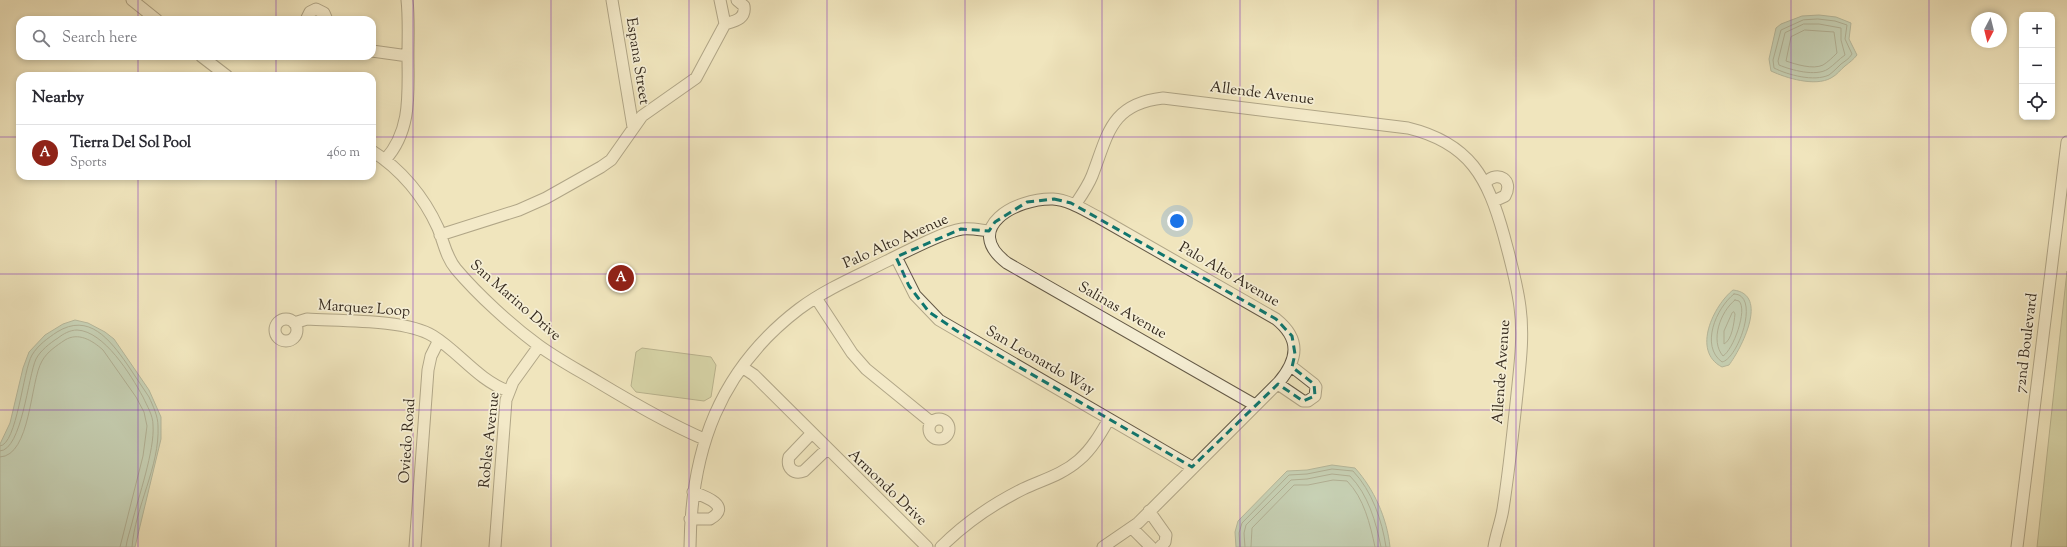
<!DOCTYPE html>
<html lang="en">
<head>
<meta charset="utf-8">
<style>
  :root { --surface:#fff; --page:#f7f7f7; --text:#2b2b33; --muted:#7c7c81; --line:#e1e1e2; --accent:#8f2418 }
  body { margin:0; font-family:"Sorts Mill Goudy",serif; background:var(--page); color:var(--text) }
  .controls { position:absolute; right:12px; top:12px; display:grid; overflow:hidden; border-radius:8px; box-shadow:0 2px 6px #0003 }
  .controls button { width:36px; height:36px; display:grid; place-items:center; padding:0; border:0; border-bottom:1px solid var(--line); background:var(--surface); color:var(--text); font:20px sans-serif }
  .compass { position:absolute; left:1971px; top:12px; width:36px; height:36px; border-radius:50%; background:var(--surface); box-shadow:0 2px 6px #0003; rotate:187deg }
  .you { position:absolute; left:1177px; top:221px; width:14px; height:14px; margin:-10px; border:3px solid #fff; border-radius:50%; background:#1a73e8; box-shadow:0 0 0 6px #1a73e833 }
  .badge { display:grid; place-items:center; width:26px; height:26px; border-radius:50%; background:var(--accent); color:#fff; font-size:13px; font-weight:700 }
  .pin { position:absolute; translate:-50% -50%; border:2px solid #fff; box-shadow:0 1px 4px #0006 }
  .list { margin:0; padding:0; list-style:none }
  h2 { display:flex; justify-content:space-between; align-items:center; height:52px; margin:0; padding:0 16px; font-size:17px }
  h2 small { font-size:13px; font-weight:400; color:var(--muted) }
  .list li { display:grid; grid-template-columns:26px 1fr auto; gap:12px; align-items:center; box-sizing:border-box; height:56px; padding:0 16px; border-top:1px solid var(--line) }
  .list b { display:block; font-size:15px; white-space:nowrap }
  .list p { margin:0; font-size:13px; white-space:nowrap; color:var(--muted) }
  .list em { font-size:13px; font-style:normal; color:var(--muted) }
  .icon { flex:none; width:22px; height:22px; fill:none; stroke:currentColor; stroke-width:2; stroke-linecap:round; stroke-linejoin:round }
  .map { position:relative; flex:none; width:2067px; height:547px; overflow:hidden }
  .search { position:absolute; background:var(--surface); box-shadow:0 2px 6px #0003; left:16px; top:16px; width:360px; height:44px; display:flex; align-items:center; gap:10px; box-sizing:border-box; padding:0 14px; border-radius:12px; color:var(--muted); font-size:15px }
  .panel { position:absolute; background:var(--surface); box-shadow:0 2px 6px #0003; left:16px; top:72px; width:360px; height:108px; border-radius:12px }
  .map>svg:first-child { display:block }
</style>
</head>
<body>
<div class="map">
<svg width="2067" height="547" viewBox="0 0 2067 547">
  <rect width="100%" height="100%" fill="#f0e5bd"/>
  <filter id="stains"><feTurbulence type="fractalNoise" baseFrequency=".005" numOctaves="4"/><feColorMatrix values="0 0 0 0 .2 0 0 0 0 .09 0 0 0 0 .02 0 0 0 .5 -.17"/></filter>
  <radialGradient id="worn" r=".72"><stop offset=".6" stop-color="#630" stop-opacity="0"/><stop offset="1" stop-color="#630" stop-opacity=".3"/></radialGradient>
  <path fill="#bac490" stroke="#787757" d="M 2067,271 L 2067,547 L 2037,547 Z
    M 642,348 L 711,357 L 716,365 L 711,397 L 704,401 L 636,392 L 631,386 L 636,352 Z"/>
  <path fill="#9abfb1" stroke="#728376" d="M 1819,15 L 1836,17 L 1851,23 L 1849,39 L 1857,55 C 1853,60 1850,62 1845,66 C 1841,69 1837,75 1831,78 C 1815,87 1786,78 1771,71 L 1769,59 L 1776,28 L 1781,24 L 1802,16 Z
    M 616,269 L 632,278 L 626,288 L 610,278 Z
    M 1733,290 C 1770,294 1741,349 1729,365 L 1722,367 C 1691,351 1714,305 1733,290 Z
    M 75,320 L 88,323 L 105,332 L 114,339 L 149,390 L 161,417 L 161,439 L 135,547 L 0,547 L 0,444 L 10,423 L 23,368 L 29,352 L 45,335 L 63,324 Z
    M 1332,465 L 1355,468 C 1374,489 1387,518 1390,547 L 1236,547 L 1235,532 L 1238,521 L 1287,471 L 1307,470 Z"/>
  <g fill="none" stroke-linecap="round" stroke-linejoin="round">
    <path stroke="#687468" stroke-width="1" d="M 1818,19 L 1835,21 L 1847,25 L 1845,39 L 1852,54 C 1849,59 1845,61 1841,64 C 1837,68 1833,72 1829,75 C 1814,82 1788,75 1774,68 L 1773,60 L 1781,30 L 1803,20 Z
      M 1804,24 L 1819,24 L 1841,28 L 1841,40 L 1845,55 C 1839,59 1834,65 1828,69 C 1816,77 1791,70 1779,65 L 1778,61 L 1785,33 Z
      M 1805,30 L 1834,32 L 1837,53 C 1833,57 1828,62 1823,65 C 1813,70 1795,64 1786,61 L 1791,37 Z
      M 1734,294 C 1761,294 1738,359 1722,362 C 1700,346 1716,308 1734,294 Z
      M 1735,300 L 1739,301 C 1748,310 1733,350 1723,356 C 1710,341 1720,312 1735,300 Z
      M 1734,312 L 1735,314 C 1734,323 1732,340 1724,344 L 1724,331 L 1732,313 Z
      M 0,446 C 17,445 23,370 32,355 C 38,345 48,338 57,332 C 89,312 110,340 127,364 C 134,375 142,386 149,397 C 153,406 158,416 158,426 C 160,466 135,507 132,547
      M 0,451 C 22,450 28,376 36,359 C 40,351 50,343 58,338 C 63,334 70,330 77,330 C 104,331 131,375 143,397 C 147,406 153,415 153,425 C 155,450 138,498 132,523 C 130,531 127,539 126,547
      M 0,457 C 31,456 30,381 42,361 C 47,352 56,346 65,340 C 78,332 92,340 103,350 L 136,397 L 144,412 L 147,426 L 143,456 L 120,547
      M 1240,547 L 1239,533 L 1242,523 L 1289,475 L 1307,474 L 1332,469 L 1353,471 C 1372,491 1382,520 1386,547
      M 1245,547 L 1244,533 L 1246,525 L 1291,480 L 1307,479 L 1332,474 L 1350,476 C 1368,494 1376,522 1381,547
      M 1251,547 L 1252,528 L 1294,485 L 1308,485 L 1333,480 L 1347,481 C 1364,498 1370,524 1375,547"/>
    <g stroke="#645946" stroke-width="13">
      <path id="minor" d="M 132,0 L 157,20
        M 612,0 L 633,127
        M 306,20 L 310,12 L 316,9 L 324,13 L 327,20
        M 725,24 C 735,21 746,19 744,6 L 737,0
        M 372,51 L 408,56
        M 201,56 L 227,76
        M 372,151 C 401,169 424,197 438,228 C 444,243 446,257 456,269 C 478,295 511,325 538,345 C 557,359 578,370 598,382 C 633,403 667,423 704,439
        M 385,160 C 412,130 408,93 408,55 C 408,37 409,18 407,0
        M 1486,182 C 1498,170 1514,180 1505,196 L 1494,201
        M 1075,205 C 1081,196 1088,186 1092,176 C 1108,135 1110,104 1163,98 L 1408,128 C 1470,143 1488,178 1504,236 C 1510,259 1517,283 1520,307 C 1524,336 1520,365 1517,394 C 1513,432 1509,471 1503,509 C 1501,522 1496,534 1494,547
        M 440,235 L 519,210 L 546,198 L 601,167 L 611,160 L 642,116 L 696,78 L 725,24 L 720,0
        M 896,257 L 915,295 L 939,320 L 1192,467
        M 816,298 L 852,353 L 866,369 L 931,422
        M275 330a11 11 0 1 1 22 0a11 11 0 1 1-22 0Z
        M 294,323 L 307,319 C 340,321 406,319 433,336 C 459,352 478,380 508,391
        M 742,367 L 754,375 L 927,547
        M 1278,384 L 1303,401 L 1308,401 L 1315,396 L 1316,387 L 1314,384 L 1291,366
        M929 429a10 10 0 1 1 20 0a10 10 0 1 1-20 0Z
        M 811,434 L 789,457 C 786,468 794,475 804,471 L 827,449
        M 1149,511 L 1166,535 L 1165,542 L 1160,547
        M 690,519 L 710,519 C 733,506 704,496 693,492
        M 1132,528 L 1151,547
        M 415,547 L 428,370 L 431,356 L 439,340
        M 495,547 L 506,400 L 513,382 L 539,346
        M 690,547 C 691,450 719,370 799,309 C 826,289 857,276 887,261 C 906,252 942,232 962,229 C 971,228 980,230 989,231
        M 941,547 C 964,524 993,504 1023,489 C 1042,480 1062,475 1079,460 C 1092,449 1101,433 1109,419
        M 1103,547 L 1138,523 L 1279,382 C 1298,359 1301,339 1276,319 L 1098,217 C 1084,210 1069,200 1053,199 C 1016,198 961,228 1007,263 L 1255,405
        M 2017,547 L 2067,142"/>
    </g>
    <use href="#minor" stroke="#f5eed4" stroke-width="11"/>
  </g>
  <path d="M0 0H2067V547H0ZM 1054,199 L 1071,203 L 1276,319 L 1292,336 L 1295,354 L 1292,367 L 1314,384 L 1315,396 L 1303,401 L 1278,384 L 1192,467 L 957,331 L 929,312 L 909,286 L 896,257 L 961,229 L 989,231 L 995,222 L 1027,202 Z" fill="#f0e5bd" fill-opacity=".55" fill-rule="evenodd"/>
  <path fill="none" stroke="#0f766e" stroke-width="3" stroke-dasharray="8 5" stroke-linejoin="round" d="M 1054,199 L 1071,203 L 1276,319 L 1292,336 L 1295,354 L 1292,367 L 1314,384 L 1315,396 L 1303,401 L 1278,384 L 1192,467 L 957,331 L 929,312 L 909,286 L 896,257 L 961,229 L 989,231 L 995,222 L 1027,202 Z"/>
  <path fill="none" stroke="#7b2cbf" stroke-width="1" stroke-opacity="0.55" d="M 138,0 L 138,20M 276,0 L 276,20M 413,0 L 413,547M 551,0 L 551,547M 689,0 L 689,547M 827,0 L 827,547M 965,0 L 965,547M 1102,0 L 1102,547M 1240,0 L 1240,547M 1378,0 L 1378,547M 1516,0 L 1516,547M 1654,0 L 1654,547M 1791,0 L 1791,547M 1929,0 L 1929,547M 138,56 L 138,76M 276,56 L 276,76M 0,137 L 20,137M 372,137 L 2067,137M 138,176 L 138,547M 276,176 L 276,547M 0,274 L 2067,274M 0,410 L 2067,410"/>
  <g text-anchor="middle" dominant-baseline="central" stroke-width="3.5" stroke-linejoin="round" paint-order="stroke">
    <g font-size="15" fill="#352a1e" stroke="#f5eed4">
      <text transform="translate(637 61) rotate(81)">Espana Street</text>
      <text transform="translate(1262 94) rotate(7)">Allende Avenue</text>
      <text transform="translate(896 242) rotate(-24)">Palo Alto Avenue</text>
      <text transform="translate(1229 275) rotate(30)">Palo Alto Avenue</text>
      <text transform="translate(515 301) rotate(41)">San Marino Drive</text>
      <text transform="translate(364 309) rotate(4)">Marquez Loop</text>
      <text transform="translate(1122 311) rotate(30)">Salinas Avenue</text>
      <text transform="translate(2027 343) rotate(-83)">72nd Boulevard</text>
      <text transform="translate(1040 361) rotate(30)">San Leonardo Way</text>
      <text transform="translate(1502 372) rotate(-86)">Allende Avenue</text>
      <text transform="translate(490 440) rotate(-84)">Robles Avenue</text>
      <text transform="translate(408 441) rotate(-86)">Oviedo Road</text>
      <text transform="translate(887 488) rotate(44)">Armondo Drive</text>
    </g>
  </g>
  <rect width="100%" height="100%" filter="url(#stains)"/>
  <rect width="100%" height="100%" fill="url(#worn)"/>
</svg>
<div class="controls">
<button>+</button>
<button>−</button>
<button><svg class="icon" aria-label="locate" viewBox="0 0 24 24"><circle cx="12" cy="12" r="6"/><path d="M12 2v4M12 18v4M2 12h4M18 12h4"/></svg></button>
</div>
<svg class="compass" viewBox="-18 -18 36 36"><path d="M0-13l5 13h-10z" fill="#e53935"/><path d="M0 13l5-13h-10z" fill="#7c7c81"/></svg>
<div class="you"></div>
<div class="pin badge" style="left:621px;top:278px">A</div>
<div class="search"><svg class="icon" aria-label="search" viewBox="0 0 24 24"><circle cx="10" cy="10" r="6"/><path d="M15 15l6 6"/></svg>Search here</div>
<section class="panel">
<h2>Nearby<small></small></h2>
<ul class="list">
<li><span class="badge">A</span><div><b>Tierra Del Sol Pool</b><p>Sports</p></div><em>460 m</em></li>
</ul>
</section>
</div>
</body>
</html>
